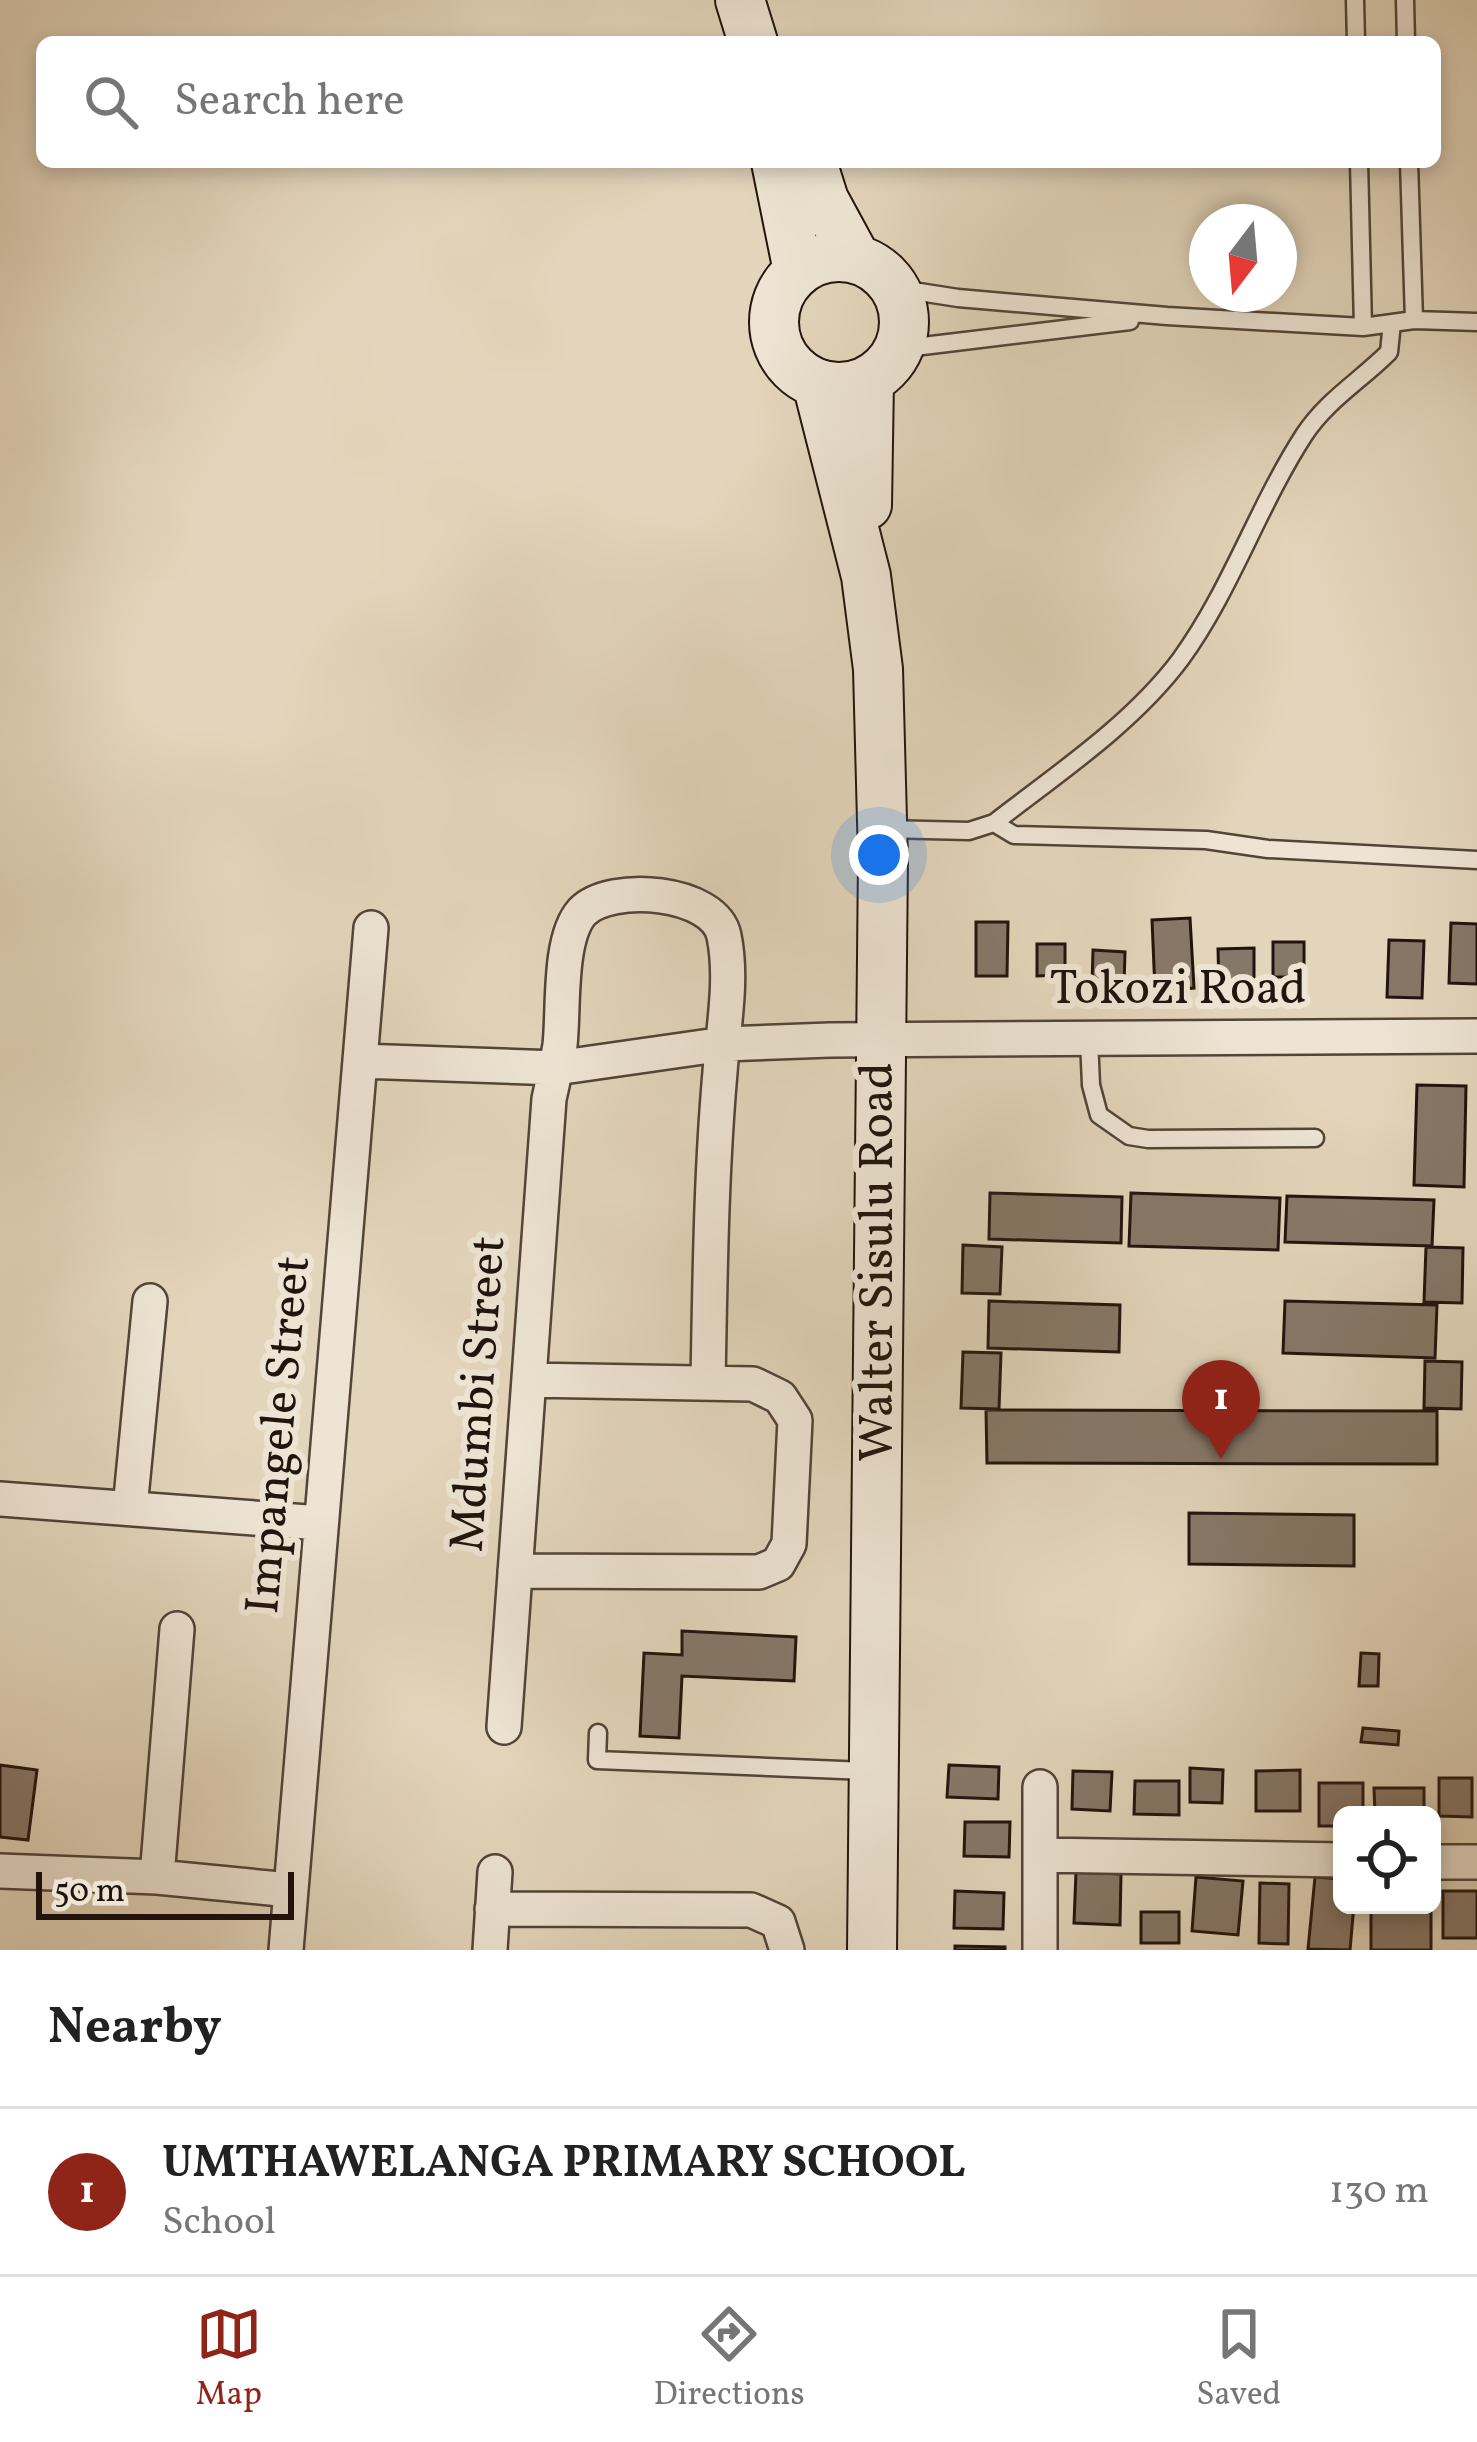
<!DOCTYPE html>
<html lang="en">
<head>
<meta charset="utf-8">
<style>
  :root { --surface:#fff; --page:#f2f2f2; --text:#222; --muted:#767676; --line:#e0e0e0; --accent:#8f2418 }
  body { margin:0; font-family:Vollkorn,serif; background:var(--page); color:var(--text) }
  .controls { position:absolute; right:36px; bottom:36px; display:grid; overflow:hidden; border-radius:18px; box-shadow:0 6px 18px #0003 }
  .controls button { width:108px; height:108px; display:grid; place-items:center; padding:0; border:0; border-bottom:3px solid var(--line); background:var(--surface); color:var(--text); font:60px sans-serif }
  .compass { position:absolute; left:1189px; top:204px; width:108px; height:108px; border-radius:50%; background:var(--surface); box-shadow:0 6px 18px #0003; rotate:196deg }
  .scale { position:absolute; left:36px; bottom:30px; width:258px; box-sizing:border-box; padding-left:12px; border:6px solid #21140e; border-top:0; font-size:33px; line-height:42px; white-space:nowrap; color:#21140e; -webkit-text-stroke:9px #ede4d3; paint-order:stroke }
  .you { position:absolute; left:879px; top:855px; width:42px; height:42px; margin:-30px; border:9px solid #fff; border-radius:50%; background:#1a73e8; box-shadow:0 0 0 18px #1a73e833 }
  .badge { display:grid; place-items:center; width:78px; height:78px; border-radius:50%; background:var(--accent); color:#fff; font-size:39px; font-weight:700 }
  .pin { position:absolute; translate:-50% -99px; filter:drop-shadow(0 3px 6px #0008) }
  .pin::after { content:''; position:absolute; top:63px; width:42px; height:36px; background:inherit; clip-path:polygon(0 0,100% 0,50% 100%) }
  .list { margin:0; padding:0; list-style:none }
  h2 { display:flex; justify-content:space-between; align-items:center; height:156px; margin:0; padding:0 48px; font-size:51px }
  h2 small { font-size:39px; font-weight:400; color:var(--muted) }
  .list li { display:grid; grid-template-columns:78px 1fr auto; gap:36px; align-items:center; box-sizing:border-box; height:168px; padding:0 48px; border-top:3px solid var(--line) }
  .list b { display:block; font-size:45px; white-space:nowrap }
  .list p { margin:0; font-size:39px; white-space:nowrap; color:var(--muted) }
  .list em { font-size:39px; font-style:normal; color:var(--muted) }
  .icon { flex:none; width:66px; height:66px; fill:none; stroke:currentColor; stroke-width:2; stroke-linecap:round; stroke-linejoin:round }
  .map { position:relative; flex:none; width:1477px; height:1950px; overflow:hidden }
  .search { position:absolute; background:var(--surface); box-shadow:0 6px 18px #0003; left:36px; right:36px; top:36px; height:132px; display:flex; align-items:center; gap:30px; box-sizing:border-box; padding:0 42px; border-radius:18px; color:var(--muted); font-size:45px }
  .sheet { height:324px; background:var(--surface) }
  nav { display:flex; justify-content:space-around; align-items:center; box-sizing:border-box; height:168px; border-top:3px solid var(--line); background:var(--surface); font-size:33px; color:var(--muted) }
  nav a { display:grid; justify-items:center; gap:6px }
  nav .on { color:var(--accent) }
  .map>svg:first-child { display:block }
</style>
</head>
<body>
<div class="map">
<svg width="1477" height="1950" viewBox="0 0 1477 1950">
  <rect width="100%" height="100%" fill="#e3d5bb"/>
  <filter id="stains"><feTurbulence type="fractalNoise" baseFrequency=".00167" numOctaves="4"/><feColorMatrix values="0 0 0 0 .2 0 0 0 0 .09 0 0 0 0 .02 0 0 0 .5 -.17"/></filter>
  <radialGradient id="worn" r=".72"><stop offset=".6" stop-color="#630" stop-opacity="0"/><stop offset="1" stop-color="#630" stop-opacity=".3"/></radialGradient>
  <path fill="#867868" stroke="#21140e" stroke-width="3" d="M 1190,918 L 1194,988 L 1155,991 L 1152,920 Z
    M 976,922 L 1008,922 L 1007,976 L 976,976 Z
    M 1451,923 L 1477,924 L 1477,984 L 1449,983 Z
    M 1389,940 L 1424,941 L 1422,998 L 1387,997 Z
    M 1273,942 L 1304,942 L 1304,977 L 1273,977 Z
    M 1037,944 L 1065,944 L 1065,975 L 1037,976 Z
    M 1254,948 L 1254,986 L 1219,986 L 1218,949 Z
    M 1093,950 L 1125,952 L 1124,986 L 1092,985 Z
    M 1417,1085 L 1466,1086 L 1464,1187 L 1414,1185 Z
    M 990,1193 L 1122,1197 L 1121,1243 L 989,1239 Z
    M 1131,1193 L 1280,1198 L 1278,1250 L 1129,1246 Z
    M 1287,1196 L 1434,1200 L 1432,1246 L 1285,1242 Z
    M 963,1245 L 1002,1247 L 1000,1294 L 962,1293 Z
    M 1426,1247 L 1463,1248 L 1462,1303 L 1424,1302 Z
    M 989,1301 L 1120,1305 L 1119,1352 L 988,1348 Z
    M 1285,1301 L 1437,1305 L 1435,1358 L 1283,1353 Z
    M 963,1352 L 1001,1353 L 999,1409 L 961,1408 Z
    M 1425,1361 L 1462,1362 L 1461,1409 L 1424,1408 Z
    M 986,1410 L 1437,1411 L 1437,1464 L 987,1463 Z
    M 1189,1513 L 1354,1515 L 1354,1566 L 1189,1564 Z
    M 682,1631 L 796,1637 L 794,1681 L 682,1676 L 679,1738 L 640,1736 L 644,1653 L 682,1655 Z
    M 1361,1653 L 1379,1654 L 1378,1686 L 1359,1686 Z
    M 1363,1728 L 1399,1731 L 1398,1745 L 1361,1742 Z
    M 0,1765 L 37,1770 L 28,1840 L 0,1837 Z
    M 949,1765 L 999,1767 L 998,1799 L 947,1797 Z
    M 1190,1768 L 1223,1770 L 1222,1803 L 1190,1802 Z
    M 1300,1770 L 1300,1811 L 1256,1811 L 1256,1771 Z
    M 1073,1771 L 1112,1772 L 1110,1811 L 1072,1809 Z
    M 1439,1778 L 1472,1778 L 1472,1817 L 1439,1816 Z
    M 1135,1781 L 1179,1781 L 1179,1815 L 1134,1814 Z
    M 1319,1783 L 1363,1783 L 1363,1815 L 1342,1815 L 1342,1826 L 1319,1826 Z
    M 1374,1788 L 1424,1788 L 1424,1815 L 1375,1815 Z
    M 965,1822 L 1010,1822 L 1009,1857 L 964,1856 Z
    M 1076,1872 L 1121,1874 L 1120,1925 L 1074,1923 Z
    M 1196,1877 L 1243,1881 L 1238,1935 L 1192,1931 Z
    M 1315,1877 L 1342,1879 L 1342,1905 L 1354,1905 L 1350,1950 L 1308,1949 Z
    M 1260,1883 L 1289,1884 L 1288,1944 L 1259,1943 Z
    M 955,1891 L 1004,1893 L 1003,1929 L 954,1928 Z
    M 1443,1891 L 1477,1891 L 1477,1938 L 1443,1938 Z
    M 1371,1905 L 1431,1907 L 1431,1950 L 1371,1950 Z
    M 1141,1912 L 1179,1912 L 1179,1943 L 1141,1943 Z
    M 955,1946 L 1005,1947 L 1005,1950 L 955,1950 Z"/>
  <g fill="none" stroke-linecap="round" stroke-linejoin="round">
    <g stroke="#524439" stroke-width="21">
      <path id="lane" d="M 1355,0 L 1356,42
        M 1405,0 L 1406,42
        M 1359,162 L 1363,327
        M 1409,162 L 1414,320
        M 894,288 L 958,298 L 1167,316 L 1363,327 L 1414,320 L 1477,322
        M 898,349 L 1130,321
        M 994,823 L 1014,835 L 1206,840 L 1268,849 L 1477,860
        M 884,829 L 969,831 L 994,823 C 1057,774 1131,725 1180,660 C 1231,590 1257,508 1304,435 C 1327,400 1360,381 1389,352 L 1392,323
        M 1089,1039 L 1091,1085 L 1099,1115 L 1129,1136 L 1148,1139 L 1315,1138
        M 598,1733 L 597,1760 L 867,1771"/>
    </g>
    <g stroke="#524439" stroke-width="38">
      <path id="street" d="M 360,1061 L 556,1068 L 724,1044 L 830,1040 L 1477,1036
        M 0,1499 L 321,1523
        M 130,1508 L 150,1301
        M 515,1571 L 759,1572 L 778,1564 L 789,1544 L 795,1420 L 780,1397 L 753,1384 L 529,1380
        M 504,1727 L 549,1099 C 553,1081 557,1063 560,1045 C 564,1010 558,939 582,912 C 611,882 715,891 724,936 C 733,980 723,1029 720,1072 C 711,1175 710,1279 708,1382
        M 1040,1787 L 1040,1950
        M 1040,1855 L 1342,1860
        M 1432,1862 L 1477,1862
        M 0,1871 L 157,1877 L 290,1890
        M 157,1877 L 177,1629
        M 492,1909 L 751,1910 L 778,1922 L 787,1950
        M 286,1950 L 371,928
        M 490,1950 L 495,1872"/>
    </g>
    <g stroke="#21140e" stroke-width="52">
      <path id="secondary" d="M 740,0 L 753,42
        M 776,162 L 798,271
        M 812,162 L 824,200 L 856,259
        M774 322a65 65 0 1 1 130 0a65 65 0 1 1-130 0Z
        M 817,383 L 866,576 L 878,669 L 883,858 L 872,1950
        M 867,505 L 869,380"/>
    </g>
    <use href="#lane" stroke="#ede4d3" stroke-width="16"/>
    <use href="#street" stroke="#ede4d3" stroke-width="33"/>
    <use href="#secondary" stroke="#ede4d3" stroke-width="48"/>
  </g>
  <g text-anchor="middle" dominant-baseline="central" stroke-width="12" stroke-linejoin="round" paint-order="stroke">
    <g font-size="48" fill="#21140e" stroke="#ede4d3">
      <text x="1178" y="990">Tokozi Road</text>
      <text transform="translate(879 1262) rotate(-90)">Walter Sisulu Road</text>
      <text transform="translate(480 1394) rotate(-86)">Mdumbi Street</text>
      <text transform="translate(280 1435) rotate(-85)">Impangele Street</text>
    </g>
  </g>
  <rect width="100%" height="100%" filter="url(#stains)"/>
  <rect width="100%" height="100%" fill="url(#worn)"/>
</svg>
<div class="controls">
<button><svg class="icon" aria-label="locate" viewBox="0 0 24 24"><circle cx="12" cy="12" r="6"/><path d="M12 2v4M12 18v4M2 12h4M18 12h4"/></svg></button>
</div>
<svg class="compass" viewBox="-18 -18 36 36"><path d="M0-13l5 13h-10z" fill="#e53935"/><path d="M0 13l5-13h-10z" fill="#767676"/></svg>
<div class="scale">50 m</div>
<div class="you"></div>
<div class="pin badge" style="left:1221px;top:1459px">1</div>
<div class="search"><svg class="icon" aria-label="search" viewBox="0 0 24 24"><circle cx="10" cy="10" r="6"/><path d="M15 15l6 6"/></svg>Search here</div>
</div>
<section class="sheet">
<h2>Nearby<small></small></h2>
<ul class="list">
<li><span class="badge">1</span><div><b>UMTHAWELANGA PRIMARY SCHOOL</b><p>School</p></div><em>130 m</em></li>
</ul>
</section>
<nav>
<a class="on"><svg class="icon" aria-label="map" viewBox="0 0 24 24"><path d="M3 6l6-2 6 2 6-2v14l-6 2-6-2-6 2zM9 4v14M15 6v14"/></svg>Map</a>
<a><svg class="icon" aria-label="directions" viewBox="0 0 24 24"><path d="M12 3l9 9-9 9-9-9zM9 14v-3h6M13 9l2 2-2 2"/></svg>Directions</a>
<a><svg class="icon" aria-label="saved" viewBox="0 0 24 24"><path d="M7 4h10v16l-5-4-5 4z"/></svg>Saved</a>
</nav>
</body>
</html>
